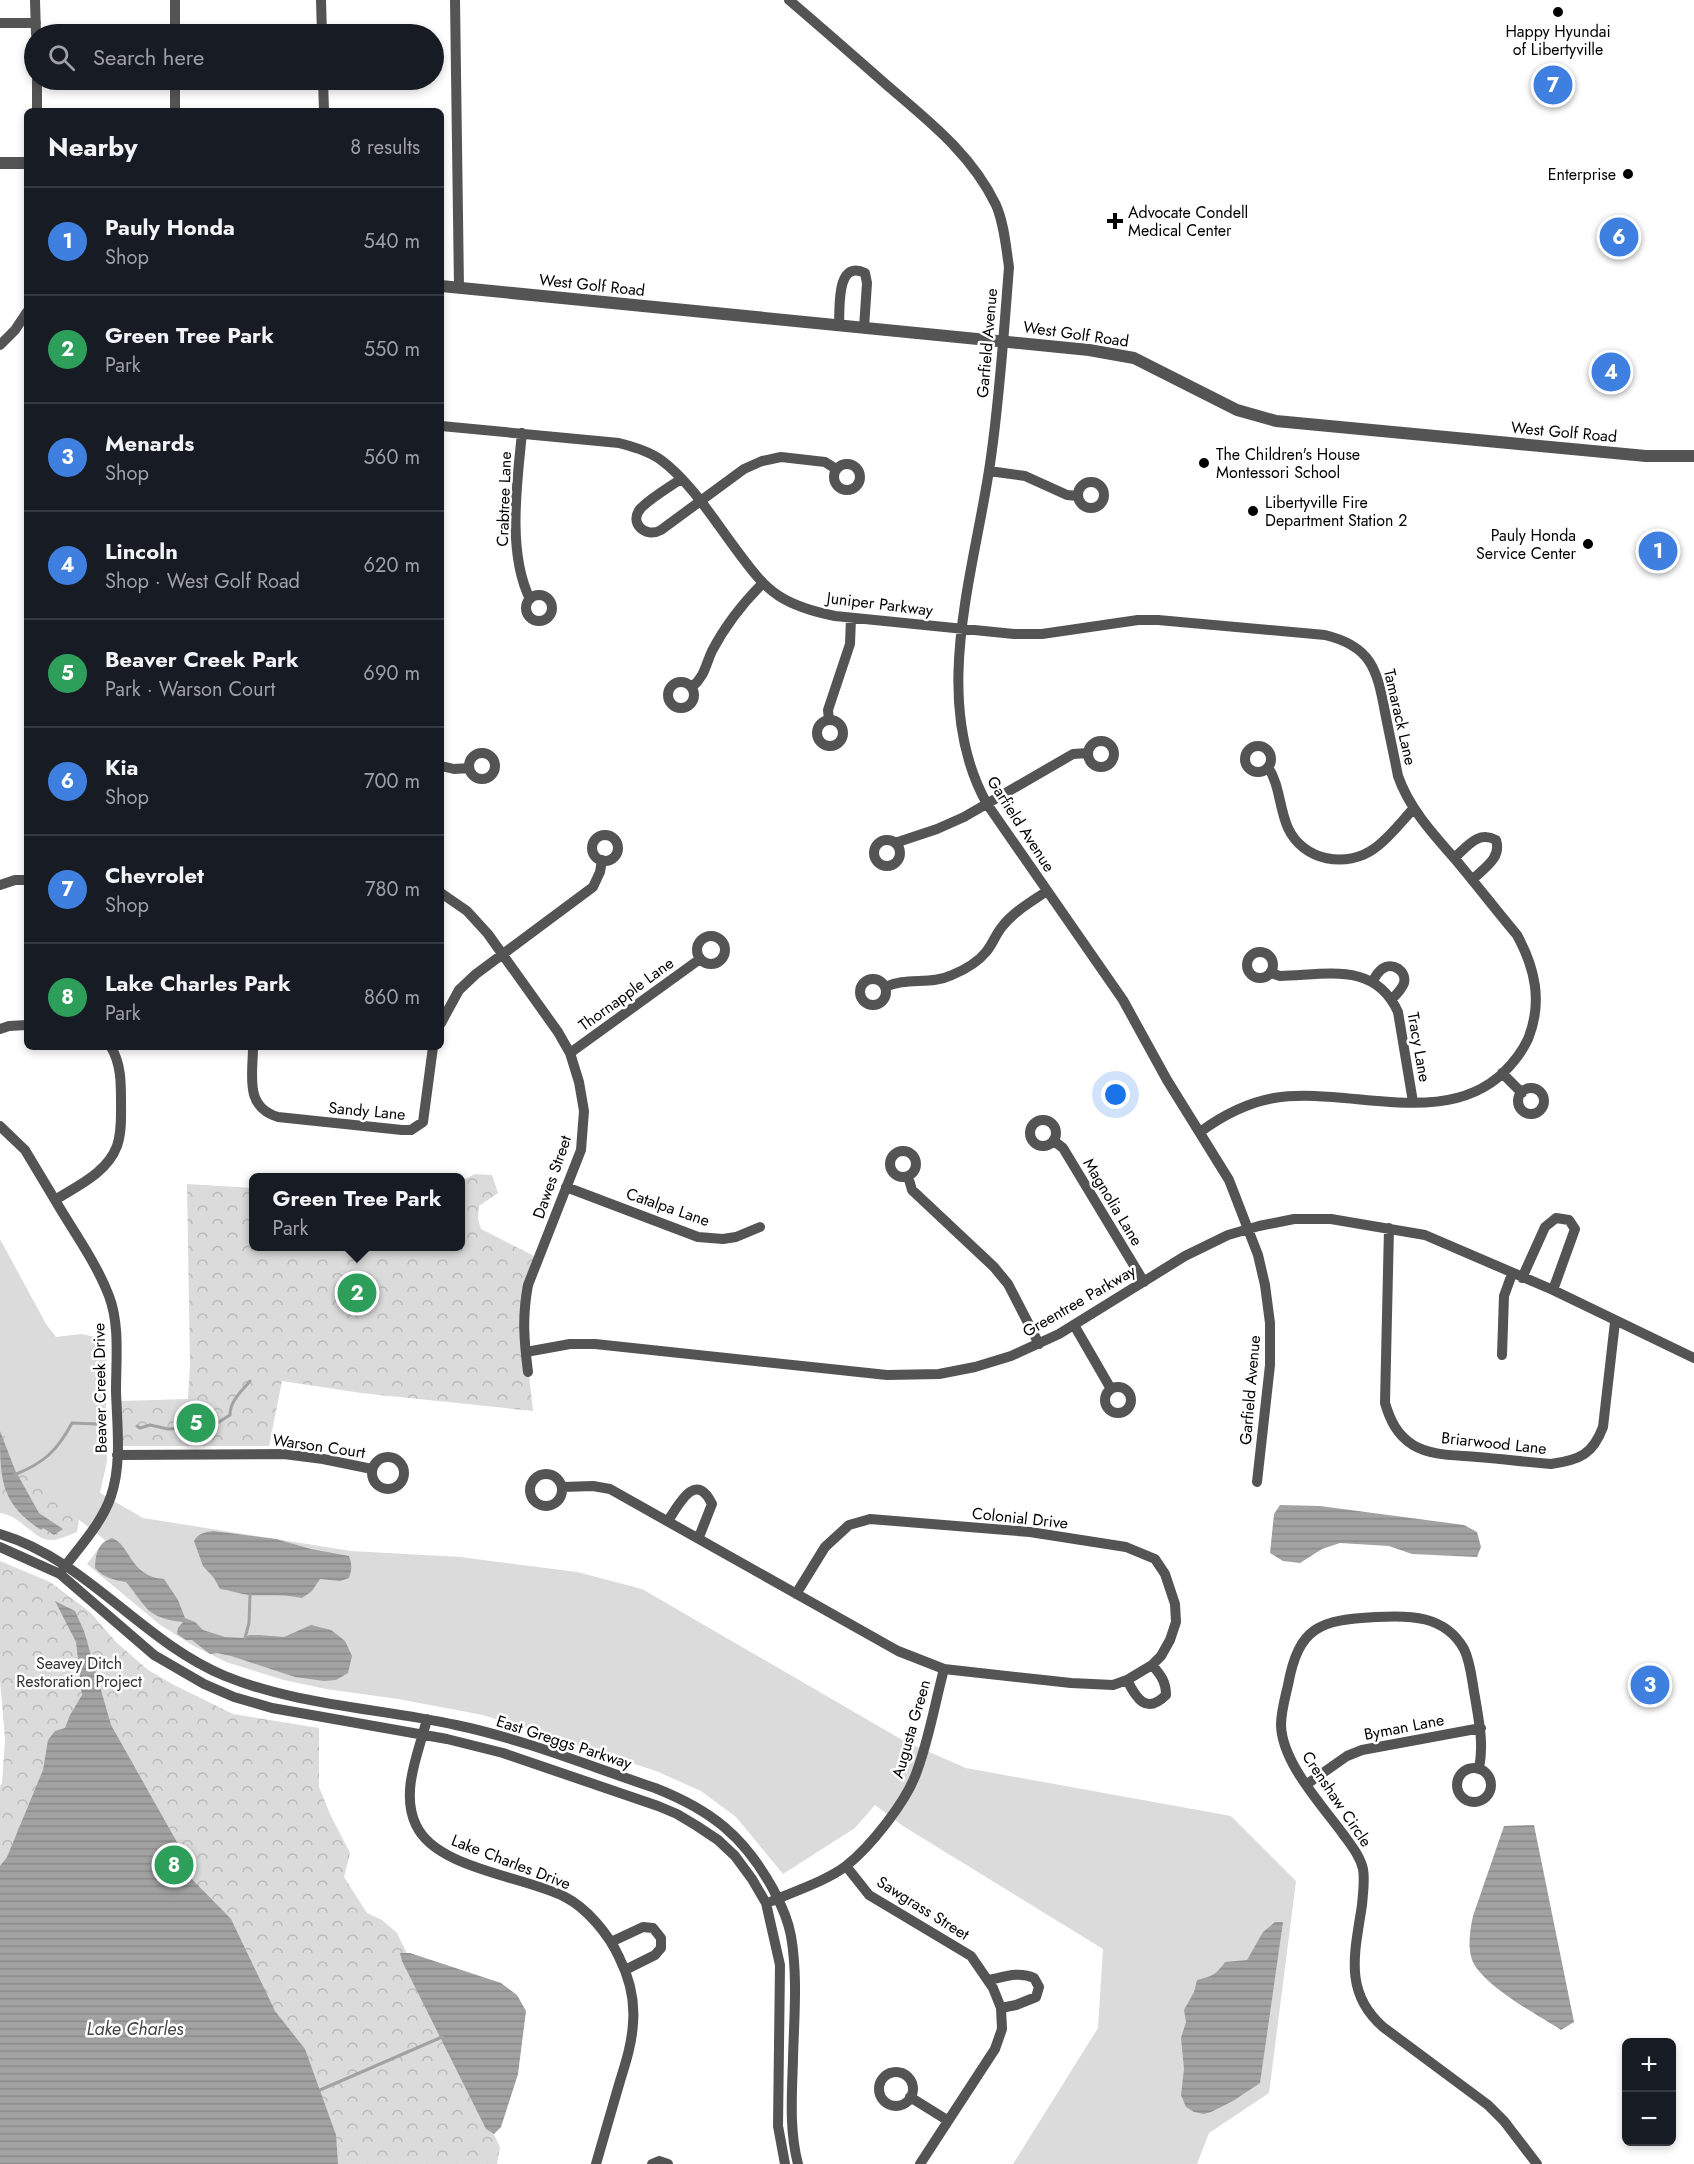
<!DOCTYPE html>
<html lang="en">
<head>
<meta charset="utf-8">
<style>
  :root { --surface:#171b24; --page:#20242c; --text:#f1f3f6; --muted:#9ea1a6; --line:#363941; --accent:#7c3aed }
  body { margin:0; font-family:Jost,sans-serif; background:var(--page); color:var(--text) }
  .controls { position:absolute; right:18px; bottom:18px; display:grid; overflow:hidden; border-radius:9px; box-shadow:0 3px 9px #0003 }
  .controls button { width:54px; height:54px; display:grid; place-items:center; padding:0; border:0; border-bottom:2px solid var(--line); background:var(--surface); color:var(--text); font:30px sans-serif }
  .you { position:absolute; left:1116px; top:1095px; width:21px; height:21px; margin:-15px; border:4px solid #fff; border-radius:50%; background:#1a73e8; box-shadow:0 0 0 9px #1a73e833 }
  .badge { display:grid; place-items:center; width:39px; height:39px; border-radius:50%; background:var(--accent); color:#fff; font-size:20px; font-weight:700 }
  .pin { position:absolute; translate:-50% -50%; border:3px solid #fff; box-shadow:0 2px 6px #0006 }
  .popup { position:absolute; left:249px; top:1173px; width:216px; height:78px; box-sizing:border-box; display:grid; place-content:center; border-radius:9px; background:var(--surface); filter:drop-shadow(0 2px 4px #0005); font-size:20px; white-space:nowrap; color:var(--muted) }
  .popup b { font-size:22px; color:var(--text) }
  .popup::after { content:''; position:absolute; left:50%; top:100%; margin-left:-12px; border:12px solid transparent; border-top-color:var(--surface) }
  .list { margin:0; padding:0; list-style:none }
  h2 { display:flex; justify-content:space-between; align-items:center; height:78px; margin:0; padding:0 24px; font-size:26px }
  h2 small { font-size:20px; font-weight:400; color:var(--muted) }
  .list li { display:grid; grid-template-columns:39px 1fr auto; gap:18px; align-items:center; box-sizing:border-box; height:108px; padding:0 24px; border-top:2px solid var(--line) }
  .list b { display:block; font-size:22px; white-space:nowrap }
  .list p { margin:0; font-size:20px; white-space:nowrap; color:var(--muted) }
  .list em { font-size:20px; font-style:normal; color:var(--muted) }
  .icon { flex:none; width:33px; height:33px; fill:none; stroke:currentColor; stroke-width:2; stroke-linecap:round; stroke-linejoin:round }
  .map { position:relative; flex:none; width:1694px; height:2164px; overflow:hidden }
  .search { position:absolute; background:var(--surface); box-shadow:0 3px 9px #0003; left:24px; top:24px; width:420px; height:66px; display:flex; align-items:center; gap:15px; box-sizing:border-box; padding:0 21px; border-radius:33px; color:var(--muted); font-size:22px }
  .panel { position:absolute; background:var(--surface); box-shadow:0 3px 9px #0003; left:24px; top:108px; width:420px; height:942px; border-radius:9px }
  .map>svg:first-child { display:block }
</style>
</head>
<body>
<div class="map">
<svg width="1694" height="2164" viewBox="0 0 1694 2164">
  <defs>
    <pattern id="park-crowns" width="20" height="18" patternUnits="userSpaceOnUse" patternTransform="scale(1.5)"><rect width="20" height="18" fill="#dbdbdb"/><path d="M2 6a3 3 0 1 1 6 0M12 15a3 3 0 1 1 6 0" fill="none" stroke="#bababa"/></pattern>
    <pattern id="water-rules" width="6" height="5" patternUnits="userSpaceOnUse" patternTransform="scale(1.5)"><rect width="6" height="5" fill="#a2a2a2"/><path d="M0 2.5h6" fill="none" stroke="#8a8a8a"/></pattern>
  </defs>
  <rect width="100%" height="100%" fill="#fff"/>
  <path fill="#dbdbdb" d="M 0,1239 L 46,1324 L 56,1337 L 81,1334 L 96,1337 L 107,1349 L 106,1409 L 107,1461 L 100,1493 L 143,1518 L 351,1551 L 460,1557 L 577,1572 L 642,1589 L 904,1741 L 966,1768 L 1231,1816 L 1296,1881 L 1269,2093 L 1209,2133 L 1197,2164 L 1013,2164 L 1098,2028 L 1103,1949 L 903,1826 L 875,1805 L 855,1828 L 783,1874 L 736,1817 L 701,1791 L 656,1771 L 483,1715 L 398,1699 L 326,1689 L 284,1680 L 226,1662 L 192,1645 L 159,1624 L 87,1564 L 105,1540 L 15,1470 L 0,1431 Z"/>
  <path fill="url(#park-crowns)" d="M 475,1174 L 492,1175 L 498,1193 L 479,1206 L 478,1219 L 481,1229 L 538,1258 L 528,1285 L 528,1366 L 533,1411 L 361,1393 L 282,1381 L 269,1446 L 117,1446 L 121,1401 L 188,1399 L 190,1366 L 187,1184 L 253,1188 L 254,1246 L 460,1246 L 461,1181 Z
    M 0,1425 L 7,1441 L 36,1485 L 79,1519 L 77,1532 C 69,1535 57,1541 49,1540 C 32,1538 23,1517 0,1513 Z
    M 0,1561 L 50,1582 L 90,1612 L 116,1642 L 148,1670 L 174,1685 L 233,1714 L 319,1728 L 319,1787 L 330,1814 L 350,1853 L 344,1877 L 367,1913 L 382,1920 L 397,1933 L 500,2147 L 497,2164 L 0,2164 L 0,1787 L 2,1783 L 5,1739 L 0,1680 Z"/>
  <path fill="url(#water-rules)" d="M 0,1431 L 15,1470 L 39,1513 L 63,1529 L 54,1535 L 43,1528 L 41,1530 C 0,1503 0,1479 0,1431 Z
    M 1280,1505 L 1320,1506 L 1464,1525 L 1477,1532 L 1481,1547 L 1477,1557 L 1412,1554 L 1389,1546 L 1340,1543 L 1322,1549 L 1300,1563 L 1283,1561 L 1270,1553 L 1274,1514 Z
    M 213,1531 L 276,1539 L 311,1549 L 349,1556 C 352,1564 352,1570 349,1578 L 340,1581 L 320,1579 L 312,1591 L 302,1598 C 284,1594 266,1596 249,1595 C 239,1594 230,1590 220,1589 L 214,1578 L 203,1566 L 194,1541 C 198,1533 206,1532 213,1531 Z
    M 112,1538 C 130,1544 130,1577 164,1579 L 178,1600 L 185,1618 L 195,1622 L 203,1630 L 225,1637 L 245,1638 L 249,1635 L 259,1635 L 284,1637 L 311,1625 L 331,1630 L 345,1641 L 352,1656 L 348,1673 L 336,1680 L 324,1681 L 295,1677 L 231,1656 L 217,1653 L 210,1654 L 192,1640 L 186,1640 L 177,1634 L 178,1628 L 183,1622 C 146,1618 147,1607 126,1582 C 114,1580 104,1578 95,1568 C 96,1553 97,1544 112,1538 Z
    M 55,1601 L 75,1611 L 84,1631 L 111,1725 L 178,1844 L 180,1867 L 231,1919 L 275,2011 L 305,2049 L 336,2135 L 338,2164 L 0,2164 L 0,1866 L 7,1857 L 43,1770 L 48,1740 L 55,1731 L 65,1728 L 70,1715 L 82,1695 L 76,1642 Z
    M 1534,1825 L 1574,2022 L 1561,2030 C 1538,2015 1485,1987 1473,1962 C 1467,1949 1470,1930 1473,1916 L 1504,1826 Z
    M 1275,1922 L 1283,1922 L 1260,2083 L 1233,2101 L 1211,2112 L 1204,2114 L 1194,2112 L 1186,2107 L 1181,2095 L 1184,2069 L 1181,2038 L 1186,2022 L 1184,2010 L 1194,1992 L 1197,1980 C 1212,1976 1215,1976 1225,1962 L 1247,1960 L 1263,1932 Z
    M 400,1953 L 410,1953 L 501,1983 L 517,1995 L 526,2011 L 518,2074 L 501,2127 L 494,2134 L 486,2129 L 402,1961 Z"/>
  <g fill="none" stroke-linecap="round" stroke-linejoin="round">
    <path stroke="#a2a2a2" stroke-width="3" d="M 137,1426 L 140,1428 L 150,1425 L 168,1429 L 186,1428 L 192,1431 L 208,1429 L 230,1415 C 230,1401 241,1392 250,1381
      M 14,1475 C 44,1463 57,1451 72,1423 L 97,1424
      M 245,1638 L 249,1623 L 250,1595
      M 320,2090 L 442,2037"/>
    <path stroke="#545454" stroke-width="10" d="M 35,0 L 36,34
      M 321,0 L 322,34
      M 455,0 L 459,288
      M 789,0 C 823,29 856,58 889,87 C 930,122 972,155 996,205 C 1004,223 1006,247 1009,267 C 1004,330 1000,394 991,457 C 976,568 928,698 987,804 L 1123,1000 L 1167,1080 L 1229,1180 L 1258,1255 L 1265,1285 L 1270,1323 L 1270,1365 L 1257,1482
      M 0,23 L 36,23
      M 175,34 L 175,0
      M 37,80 L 37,111
      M 323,80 L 324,111
      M 175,111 L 175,80
      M 839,325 C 840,308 836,259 865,273 L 867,283 L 864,328
      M 0,345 L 15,330 L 27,312
      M 441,426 L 619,443 C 633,447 649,451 661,460 C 691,482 716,523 738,552 C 750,568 762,585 779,596 C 796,607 815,612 835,616 L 1014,634 L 1042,634 L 1138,620 L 1158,620 L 1325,635 C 1371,646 1377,669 1385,712 C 1389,733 1394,755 1398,776 C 1409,808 1433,834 1455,859 C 1476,884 1496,910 1517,935 C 1535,968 1543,1002 1528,1039 C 1522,1052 1514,1062 1504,1072 C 1445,1130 1347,1086 1274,1098 C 1246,1103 1223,1115 1200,1132
      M 522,433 C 517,483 507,553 530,599
      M834 477a13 13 0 1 1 26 0a13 13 0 1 1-26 0Z
      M 989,471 L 1025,476 L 1067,495 L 1078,496
      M 681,479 C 668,488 652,497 641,508 C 628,522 645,539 661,530 L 744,469 L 762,461 L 781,457 L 825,462 L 836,469
      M1078 495a13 13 0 1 1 26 0a13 13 0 1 1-26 0Z
      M526 608a13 13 0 1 1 26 0a13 13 0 1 1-26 0Z
      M668 695a13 13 0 1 1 26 0a13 13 0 1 1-26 0Z
      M 692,687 C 705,676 705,666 712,651 C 725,626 743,603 763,583
      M817 733a13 13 0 1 1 26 0a13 13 0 1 1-26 0Z
      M 829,720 L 828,710 L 850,644 L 851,618
      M1088 754a13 13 0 1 1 26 0a13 13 0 1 1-26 0Z
      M1245 759a13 13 0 1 1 26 0a13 13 0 1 1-26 0Z
      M469 766a13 13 0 1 1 26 0a13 13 0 1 1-26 0Z
      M 441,766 L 454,769 L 469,768
      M 1268,767 C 1280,785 1279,808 1288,828 C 1303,861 1347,869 1375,848 C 1389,838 1402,821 1414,808
      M592 848a13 13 0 1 1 26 0a13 13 0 1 1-26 0Z
      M874 853a13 13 0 1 1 26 0a13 13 0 1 1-26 0Z
      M 895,843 L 937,829 L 964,817 L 1073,754 L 1088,753
      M 1454,858 C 1467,847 1478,830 1496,840 C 1502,858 1484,868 1472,880
      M 0,885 L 15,880 L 27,880
      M 441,893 L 467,911 L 488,934 L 558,1032 L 570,1053 L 579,1082 L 584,1111 L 581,1150 L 528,1285 C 522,1317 524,1340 528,1372
      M697 950a14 14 0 1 1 28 0a14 14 0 1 1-28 0Z
      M1247 965a13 13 0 1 1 26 0a13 13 0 1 1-26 0Z
      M 1271,973 L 1280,976 C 1326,975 1375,961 1398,1012 L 1413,1102
      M860 992a13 13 0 1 1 26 0a13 13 0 1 1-26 0Z
      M 1373,981 C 1375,977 1378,972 1382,969 C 1392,961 1407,971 1404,983 C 1402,989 1396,995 1392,999
      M 885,987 C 906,977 931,985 952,975 C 964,970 978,962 986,952 C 992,945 995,936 1001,928 C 1013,912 1031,902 1047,891
      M 441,1023 L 459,990 L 476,974 L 593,887 L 600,872 L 602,860
      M 0,1029 L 9,1026 L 27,1025
      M 253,1047 C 253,1075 244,1107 278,1117 L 402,1130 L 411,1130 L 423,1122 L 433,1047
      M 570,1053 L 700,959
      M 1502,1073 L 1522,1093
      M1518 1101a13 13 0 1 1 26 0a13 13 0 1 1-26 0Z
      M1030 1133a13 13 0 1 1 26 0a13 13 0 1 1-26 0Z
      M 0,1126 L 25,1150 L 55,1200 C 77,1186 107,1173 117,1146 C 122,1132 121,1115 121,1101 C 121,1082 121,1064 111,1047
      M 1054,1141 L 1063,1148 L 1144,1282
      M890 1164a13 13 0 1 1 26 0a13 13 0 1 1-26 0Z
      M 908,1176 L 912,1190 L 994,1267 L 1008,1284 L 1039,1344
      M 566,1187 L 698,1237 L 723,1239 L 736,1237 L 760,1227
      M 55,1200 C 73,1231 96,1262 109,1296 C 120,1325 116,1360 116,1391 C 117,1425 122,1464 111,1496 C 102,1523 80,1546 63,1569
      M 1389,1228 L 1385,1403 C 1390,1420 1397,1435 1413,1445 C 1431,1456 1456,1455 1477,1457 C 1502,1459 1526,1462 1551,1464 C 1580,1460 1593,1454 1603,1427 L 1615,1322
      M 1522,1278 L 1545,1227 L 1556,1218 L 1569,1220 L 1575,1229 L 1553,1290
      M 1074,1325 L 1111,1389
      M 526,1352 L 570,1344 L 595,1344 L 887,1375 L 939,1374 L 975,1367 L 1011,1356 L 1059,1334 L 1185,1256 L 1228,1235 L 1259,1226 L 1294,1219 L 1331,1219 L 1425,1235 L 1553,1290 L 1694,1358
      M 1502,1355 L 1504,1296 L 1512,1274
      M1105 1400a13 13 0 1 1 26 0a13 13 0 1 1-26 0Z
      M 117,1455 L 284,1454 L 323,1459 L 372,1469
      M372 1473a16 16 0 1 1 32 0a16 16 0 1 1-32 0Z
      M530 1490a16 16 0 1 1 32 0a16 16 0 1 1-32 0Z
      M 563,1487 L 593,1486 L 610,1489 L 898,1651 L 944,1669 L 1071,1683 L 1113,1685 L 1127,1680 L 1152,1665 L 1161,1656 L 1170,1640 L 1176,1622 L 1175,1604 L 1165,1574 L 1155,1559 L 1126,1547 L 1030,1532 L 870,1519 L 849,1525 L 825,1547 L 796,1594
      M 668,1521 C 679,1504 696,1470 712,1504 L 699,1537
      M 0,1534 C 87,1560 141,1641 225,1676 C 299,1706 379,1708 456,1725 C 523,1739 589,1766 655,1788 C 711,1810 744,1836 773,1889 C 781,1904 788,1919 791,1936 C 798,1977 794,2018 793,2059 C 792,2094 789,2130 798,2164
      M 0,1547 L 60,1574 L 154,1655 L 204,1684 L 234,1697 L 272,1708 L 447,1739 L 503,1753 L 658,1806 L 677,1814 L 697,1826 L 718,1840 L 735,1856 L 752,1879 L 766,1903 L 780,1965 L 778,2126 L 785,2164
      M 1127,1680 C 1136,1698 1146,1715 1166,1695 C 1166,1682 1161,1675 1152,1665
      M 427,1719 C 419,1752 400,1792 416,1825 C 436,1869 524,1876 565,1897 C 587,1908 609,1935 619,1957 C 629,1977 635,2000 633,2023 C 632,2043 626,2062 620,2081 C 612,2108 604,2136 596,2164
      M1457 1785a17 17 0 1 1 34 0a17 17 0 1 1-34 0Z
      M 1479,1769 C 1484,1743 1479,1722 1475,1697 C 1472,1682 1471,1663 1464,1649 C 1445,1615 1409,1615 1376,1617 C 1320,1620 1299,1626 1288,1685 C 1285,1698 1281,1712 1281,1725 C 1282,1763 1322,1805 1343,1834 C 1351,1845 1360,1856 1363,1869 C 1365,1881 1363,1893 1362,1905 C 1355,1952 1343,1992 1383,2027 L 1488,2105 L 1504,2121 L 1537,2164
      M 1307,1784 L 1347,1756 L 1362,1750 L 1481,1728
      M 846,1866 L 869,1895 L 971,1956 L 993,1988 L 1001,2008 L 1002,2029 L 995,2049 L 920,2164
      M 772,1901 C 795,1891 826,1881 846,1866 C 871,1846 907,1801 917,1771 C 929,1739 935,1703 944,1669
      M 611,1942 L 643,1927 L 653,1928 L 661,1938 L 661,1948 L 655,1955 L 625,1970
      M 989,1980 C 1004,1977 1019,1971 1034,1978 L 1039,1987 L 1036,1997 L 1016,2005 L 1001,2008
      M879 2089a17 17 0 1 1 34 0a17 17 0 1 1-34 0Z
      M 910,2097 L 947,2120
      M 652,2164 L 659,2161 L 668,2164"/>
    <path stroke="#545454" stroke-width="12" d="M 0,163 L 27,163
      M 441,286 L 1089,350 L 1134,358 L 1237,410 L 1276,421 L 1646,456 L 1694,456"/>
  </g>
  <g fill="#000" stroke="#fff" stroke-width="2">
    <circle cx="1558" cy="12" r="6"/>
    <circle cx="1628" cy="174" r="6"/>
    <path d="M1112 212h6v6h6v6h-6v6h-6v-6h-6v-6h6z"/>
    <circle cx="1204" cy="463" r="6"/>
    <circle cx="1253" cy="511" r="6"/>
    <circle cx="1588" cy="544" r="6"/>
  </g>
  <g text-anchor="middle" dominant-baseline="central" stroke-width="5" stroke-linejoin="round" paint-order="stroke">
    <g font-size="16" fill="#000" stroke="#fff" text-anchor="start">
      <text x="1558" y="31" text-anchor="middle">Happy Hyundai<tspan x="1558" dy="18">of Libertyville</tspan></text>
      <text x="1616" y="174" text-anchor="end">Enterprise</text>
      <text x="1128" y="212">Advocate Condell<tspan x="1128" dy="18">Medical Center</tspan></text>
      <text x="1216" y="454">The Children's House<tspan x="1216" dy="18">Montessori School</tspan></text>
      <text x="1265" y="502">Libertyville Fire<tspan x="1265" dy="18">Department Station 2</tspan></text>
      <text x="1576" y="535" text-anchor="end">Pauly Honda<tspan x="1576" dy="18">Service Center</tspan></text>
    </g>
    <g font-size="16" fill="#000" stroke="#fff">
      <text transform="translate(592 285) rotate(6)">West Golf Road</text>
      <text transform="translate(1076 334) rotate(8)">West Golf Road</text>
      <text transform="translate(987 343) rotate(-85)">Garfield Avenue</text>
      <text transform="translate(1564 432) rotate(5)">West Golf Road</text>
      <text transform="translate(504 499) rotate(-88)">Crabtree Lane</text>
      <text transform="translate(880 604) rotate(7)">Juniper Parkway</text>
      <text transform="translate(1400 717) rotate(77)">Tamarack Lane</text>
      <text transform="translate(1021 824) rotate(57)">Garfield Avenue</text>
      <text transform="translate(626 994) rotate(-36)">Thornapple Lane</text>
      <text transform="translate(1419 1047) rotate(80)">Tracy Lane</text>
      <text transform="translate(367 1111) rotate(5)">Sandy Lane</text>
      <text transform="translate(552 1177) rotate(-71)">Dawes Street</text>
      <text transform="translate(1113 1202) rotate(59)">Magnolia Lane</text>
      <text transform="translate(668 1207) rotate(19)">Catalpa Lane</text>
      <text transform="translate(1079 1301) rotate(-30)">Greentree Parkway</text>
      <text transform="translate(100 1388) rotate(-91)">Beaver Creek Drive</text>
      <text transform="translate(1250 1390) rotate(-85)">Garfield Avenue</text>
      <text transform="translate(1494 1443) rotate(6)">Briarwood Lane</text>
      <text transform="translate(319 1446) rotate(8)">Warson Court</text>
      <text transform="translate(1020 1518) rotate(6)">Colonial Drive</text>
      <text transform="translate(1404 1727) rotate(-11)">Byman Lane</text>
      <text transform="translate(911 1729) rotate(-74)">Augusta Green</text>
      <text transform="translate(564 1742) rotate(18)">East Greggs Parkway</text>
      <text transform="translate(1337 1799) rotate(56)">Crenshaw Circle</text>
      <text transform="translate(511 1862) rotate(21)">Lake Charles Drive</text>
      <text transform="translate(923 1908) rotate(32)">Sawgrass Street</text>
    </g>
    <g font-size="16" fill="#323232" stroke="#fff">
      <text x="79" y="1663">Seavey Ditch<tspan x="79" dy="18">Restoration Project</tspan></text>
    </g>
    <g font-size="18" font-style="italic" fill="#434343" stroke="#fff">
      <text x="135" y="2029">Lake Charles</text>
    </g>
  </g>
</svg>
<div class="controls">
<button>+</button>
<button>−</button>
</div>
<div class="you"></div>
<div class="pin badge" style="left:1658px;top:551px;background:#3f7fe0">1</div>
<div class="pin badge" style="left:357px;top:1293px;background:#2e9e5b">2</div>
<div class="popup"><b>Green Tree Park</b>Park</div>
<div class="pin badge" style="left:1650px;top:1685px;background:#3f7fe0">3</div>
<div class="pin badge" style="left:1611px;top:372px;background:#3f7fe0">4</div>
<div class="pin badge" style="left:196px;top:1423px;background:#2e9e5b">5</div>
<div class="pin badge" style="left:1619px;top:237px;background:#3f7fe0">6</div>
<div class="pin badge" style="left:1553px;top:85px;background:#3f7fe0">7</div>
<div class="pin badge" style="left:174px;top:1865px;background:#2e9e5b">8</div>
<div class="search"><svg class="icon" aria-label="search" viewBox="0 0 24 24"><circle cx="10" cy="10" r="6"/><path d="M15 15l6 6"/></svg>Search here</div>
<section class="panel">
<h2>Nearby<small>8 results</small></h2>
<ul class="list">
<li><span class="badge" style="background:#3f7fe0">1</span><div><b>Pauly Honda</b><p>Shop</p></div><em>540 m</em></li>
<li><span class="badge" style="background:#2e9e5b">2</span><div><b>Green Tree Park</b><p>Park</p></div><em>550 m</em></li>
<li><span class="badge" style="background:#3f7fe0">3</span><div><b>Menards</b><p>Shop</p></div><em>560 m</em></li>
<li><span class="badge" style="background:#3f7fe0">4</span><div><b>Lincoln</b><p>Shop · West Golf Road</p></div><em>620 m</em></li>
<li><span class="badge" style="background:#2e9e5b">5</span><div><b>Beaver Creek Park</b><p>Park · Warson Court</p></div><em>690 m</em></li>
<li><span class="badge" style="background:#3f7fe0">6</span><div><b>Kia</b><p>Shop</p></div><em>700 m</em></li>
<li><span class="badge" style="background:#3f7fe0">7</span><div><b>Chevrolet</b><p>Shop</p></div><em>780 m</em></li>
<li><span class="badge" style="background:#2e9e5b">8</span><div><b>Lake Charles Park</b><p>Park</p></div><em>860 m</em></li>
</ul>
</section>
</div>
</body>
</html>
